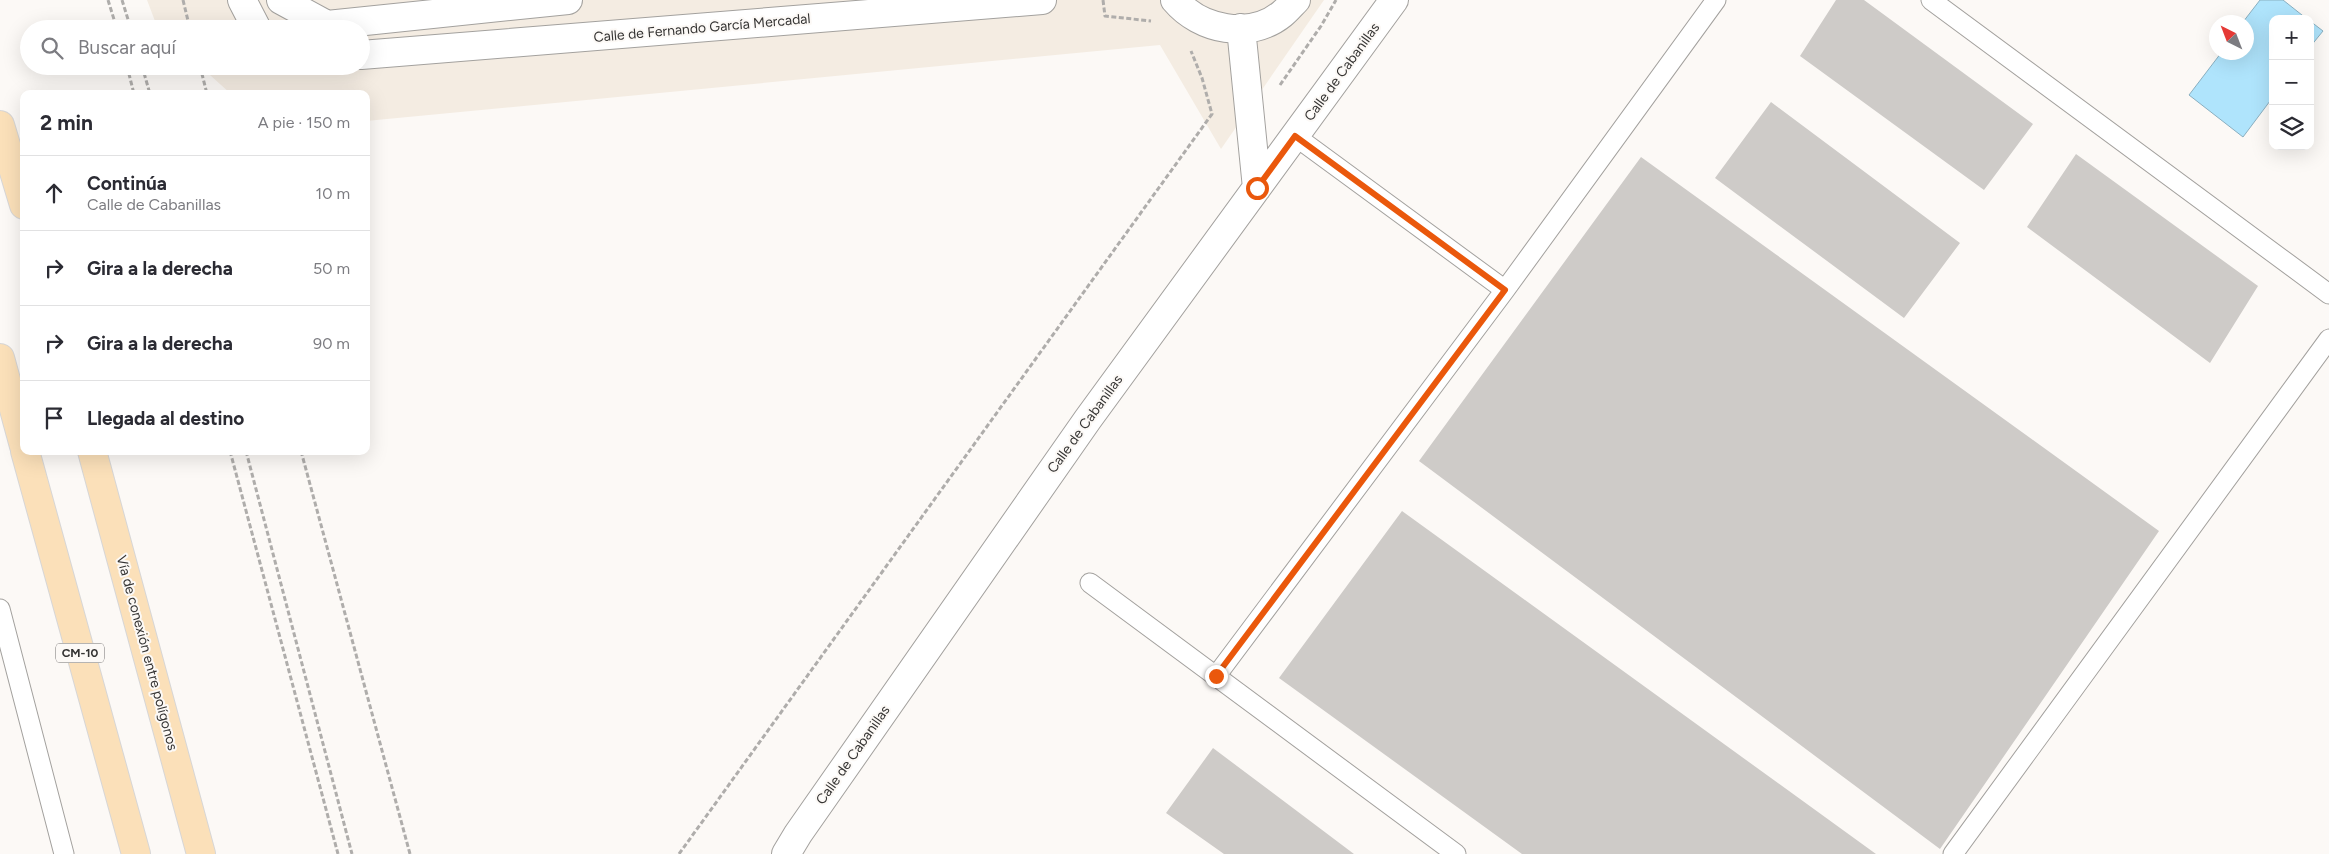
<!DOCTYPE html>
<html lang="es">
<head>
<meta charset="utf-8">
<style>
  :root { --surface:#fff; --page:#f7f7f7; --text:#2b2b33; --muted:#7c7c81; --line:#e1e1e2 }
  body { margin:0; font-family:Figtree,sans-serif; background:var(--page); color:var(--text) }
  .controls { position:absolute; right:15px; top:15px; display:grid; overflow:hidden; border-radius:10px; box-shadow:0 5px 20px #0002 }
  .controls button { width:45px; height:45px; display:grid; place-items:center; padding:0; border:0; border-bottom:1px solid var(--line); background:var(--surface); color:var(--text); font:25px sans-serif }
  .compass { position:absolute; left:2209px; top:15px; width:45px; height:45px; border-radius:50%; background:var(--surface); box-shadow:0 5px 20px #0002; rotate:318deg }
  .stop { position:absolute; width:15px; height:15px; margin:-11px; border:4px solid #ea580c; border-radius:50%; background:#fff }
  .stop.end { background:#ea580c; border-color:#fff; box-shadow:0 1px 5px #0008 }
  .list { margin:0; padding:0; list-style:none }
  h2 { display:flex; justify-content:space-between; align-items:center; height:65px; margin:0; padding:0 20px; font-size:21px }
  h2 small { font-size:16px; font-weight:400; color:var(--muted) }
  .list li { display:grid; grid-template-columns:32px 1fr auto; gap:15px; align-items:center; box-sizing:border-box; height:75px; padding:0 20px; border-top:1px solid var(--line) }
  .list b { display:block; font-size:19px; white-space:nowrap }
  .list p { margin:0; font-size:16px; white-space:nowrap; color:var(--muted) }
  .list em { font-size:16px; font-style:normal; color:var(--muted) }
  .icon { flex:none; width:28px; height:28px; fill:none; stroke:currentColor; stroke-width:2; stroke-linecap:round; stroke-linejoin:round }
  .map { position:relative; flex:none; width:2329px; height:854px; overflow:hidden }
  .search { position:absolute; background:var(--surface); box-shadow:0 5px 20px #0002; left:20px; top:20px; width:350px; height:55px; display:flex; align-items:center; gap:12px; box-sizing:border-box; padding:0 18px; border-radius:28px; color:var(--muted); font-size:19px }
  .panel { position:absolute; background:var(--surface); box-shadow:0 5px 20px #0002; left:20px; top:90px; width:350px; height:365px; border-radius:10px }
  .map>svg:first-child { display:block }
</style>
</head>
<body>
<div class="map">
<svg width="2329" height="854" viewBox="0 0 2329 854">
  <rect width="100%" height="100%" fill="#fcf9f6"/>
  <path fill="#f4ece2" d="M 147,0 L 1324,0 L 1221,149 L 1160,45 L 366,121 L 366,94 L 231,94 L 200,66 L 361,66 L 361,29 L 158,29 Z"/>
  <path fill="#afe4fc" stroke="#8aafc0" d="M 2260,0 L 2283,0 L 2307,19 L 2273,19 L 2273,97 L 2243,137 L 2189,95 L 2221,53 L 2246,52 L 2246,22 L 2243,22 Z
    M 2310,21 L 2323,31 L 2310,47 Z"/>
  <path fill="#cecbc8" d="M 1836,0 L 1864,0 L 2033,124 L 1984,190 L 1800,56 Z
    M 1771,102 L 1960,243 L 1904,318 L 1715,178 Z
    M 2076,154 L 2258,286 L 2210,363 L 2027,227 Z
    M 1641,157 L 2159,531 L 1940,849 L 1419,461 Z
    M 1402,511 L 1876,854 L 1522,854 L 1279,678 Z
    M 1213,748 L 1354,854 L 1224,854 L 1166,813 Z"/>
  <g fill="none" stroke-linecap="round" stroke-linejoin="round">
    <g stroke="#a3a19e" stroke-width="21">
      <path id="lane" d="M 1931,0 L 2329,294
        M 1295,136 L 1505,290
        M 1090,583 L 1456,854
        M 0,609 L 64,854
        M 1216,676 L 1505,290 L 1716,0
        M 1953,854 L 2329,339"/>
    </g>
    <g stroke="#a3a19e" stroke-width="30">
      <path id="street" d="M 242,0 L 257,29
        M 281,0 L 327,25 L 568,0
        M 1175,0 C 1200,30 1250,40 1282,14 C 1287,10 1291,5 1296,0
        M 1241,28 L 1257,188
        M 361,55 L 1042,0
        M 786,854 L 798,834 L 1088,419 L 1394,0"/>
    </g>
    <g stroke="#d7d6d6" stroke-width="30">
      <path id="primary" d="M 0,125 L 24,205
        M 0,358 L 24,446
        M 25,451 L 136,854
        M 92,451 L 201,854"/>
    </g>
    <path stroke="#afadab" stroke-width="3" stroke-dasharray="5 2.5" stroke-linecap="butt" d="M 108,0 L 117,29
      M 122,0 L 131,29
      M 183,0 L 190,29
      M 1103,0 L 1105,16 L 1151,21
      M 127,66 L 134,94
      M 142,66 L 150,94
      M 200,66 L 207,94
      M 1280,85 L 1321,26 L 1336,0
      M 230,451 L 338,854
      M 246,451 L 352,854
      M 301,451 L 410,854
      M 679,854 L 1212,114 L 1202,78 L 1191,51"/>
    <use href="#lane" stroke="#fff" stroke-width="19"/>
    <use href="#street" stroke="#fff" stroke-width="28"/>
    <use href="#primary" stroke="#fbe0b9" stroke-width="28"/>
  </g>
  <g fill="none" stroke-linecap="round" stroke-linejoin="round">
    <path stroke="#ea580c" stroke-width="6" d="M 1216,676 L 1505,290 L 1295,136 L 1257,188"/>
  </g>
  <g text-anchor="middle" dominant-baseline="central" stroke-width="4" stroke-linejoin="round" paint-order="stroke">
    <rect fill="#fcf9f6" stroke="#716f6e" stroke-width="1" x="56" y="643.5" width="48" height="19" rx="4"/>
    <g font-size="12" font-weight="bold" fill="#353433">
      <text x="80" y="653">CM-10</text>
    </g>
    <g font-size="14" fill="#353433" stroke="#fcf9f6">
      <text transform="translate(702 28) rotate(-5)">Calle de Fernando García Mercadal</text>
      <text transform="translate(1342 72) rotate(-54)">Calle de Cabanillas</text>
      <text transform="translate(1085 424) rotate(-54)">Calle de Cabanillas</text>
      <text transform="translate(147 653) rotate(75)">Vía de conexión entre polígonos</text>
      <text transform="translate(853 755) rotate(-55)">Calle de Cabanillas</text>
    </g>
  </g>
</svg>
<div class="controls">
<button>+</button>
<button>−</button>
<button><svg class="icon" aria-label="layers" viewBox="0 0 24 24"><path d="M12 4l9 5-9 5-9-5zM3 14l9 5 9-5"/></svg></button>
</div>
<svg class="compass" viewBox="-18 -18 36 36"><path d="M0-13l5 13h-10z" fill="#e53935"/><path d="M0 13l5-13h-10z" fill="#7c7c81"/></svg>
<div class="stop" style="left:1257px;top:188px"></div>
<div class="stop end" style="left:1216px;top:676px"></div>
<div class="search"><svg class="icon" aria-label="search" viewBox="0 0 24 24"><circle cx="10" cy="10" r="6"/><path d="M15 15l6 6"/></svg>Buscar aquí</div>
<section class="panel">
<h2>2 min<small>A pie · 150 m</small></h2>
<ul class="list">
<li><svg class="icon" aria-label="ahead" viewBox="0 0 24 24"><path d="M12 20V5M6 11l6-6 6 6"/></svg><div><b>Continúa</b><p>Calle de Cabanillas</p></div><em>10 m</em></li>
<li><svg class="icon" aria-label="right" viewBox="0 0 24 24"><path d="M7 20v-9h11M14 6l5 5-5 5"/></svg><div><b>Gira a la derecha</b></div><em>50 m</em></li>
<li><svg class="icon" aria-label="right" viewBox="0 0 24 24"><path d="M7 20v-9h11M14 6l5 5-5 5"/></svg><div><b>Gira a la derecha</b></div><em>90 m</em></li>
<li><svg class="icon" aria-label="arrive" viewBox="0 0 24 24"><path d="M6 21V4h12l-3 4 3 4H6"/></svg><div><b>Llegada al destino</b></div></li>
</ul>
</section>
</div>
</body>
</html>
